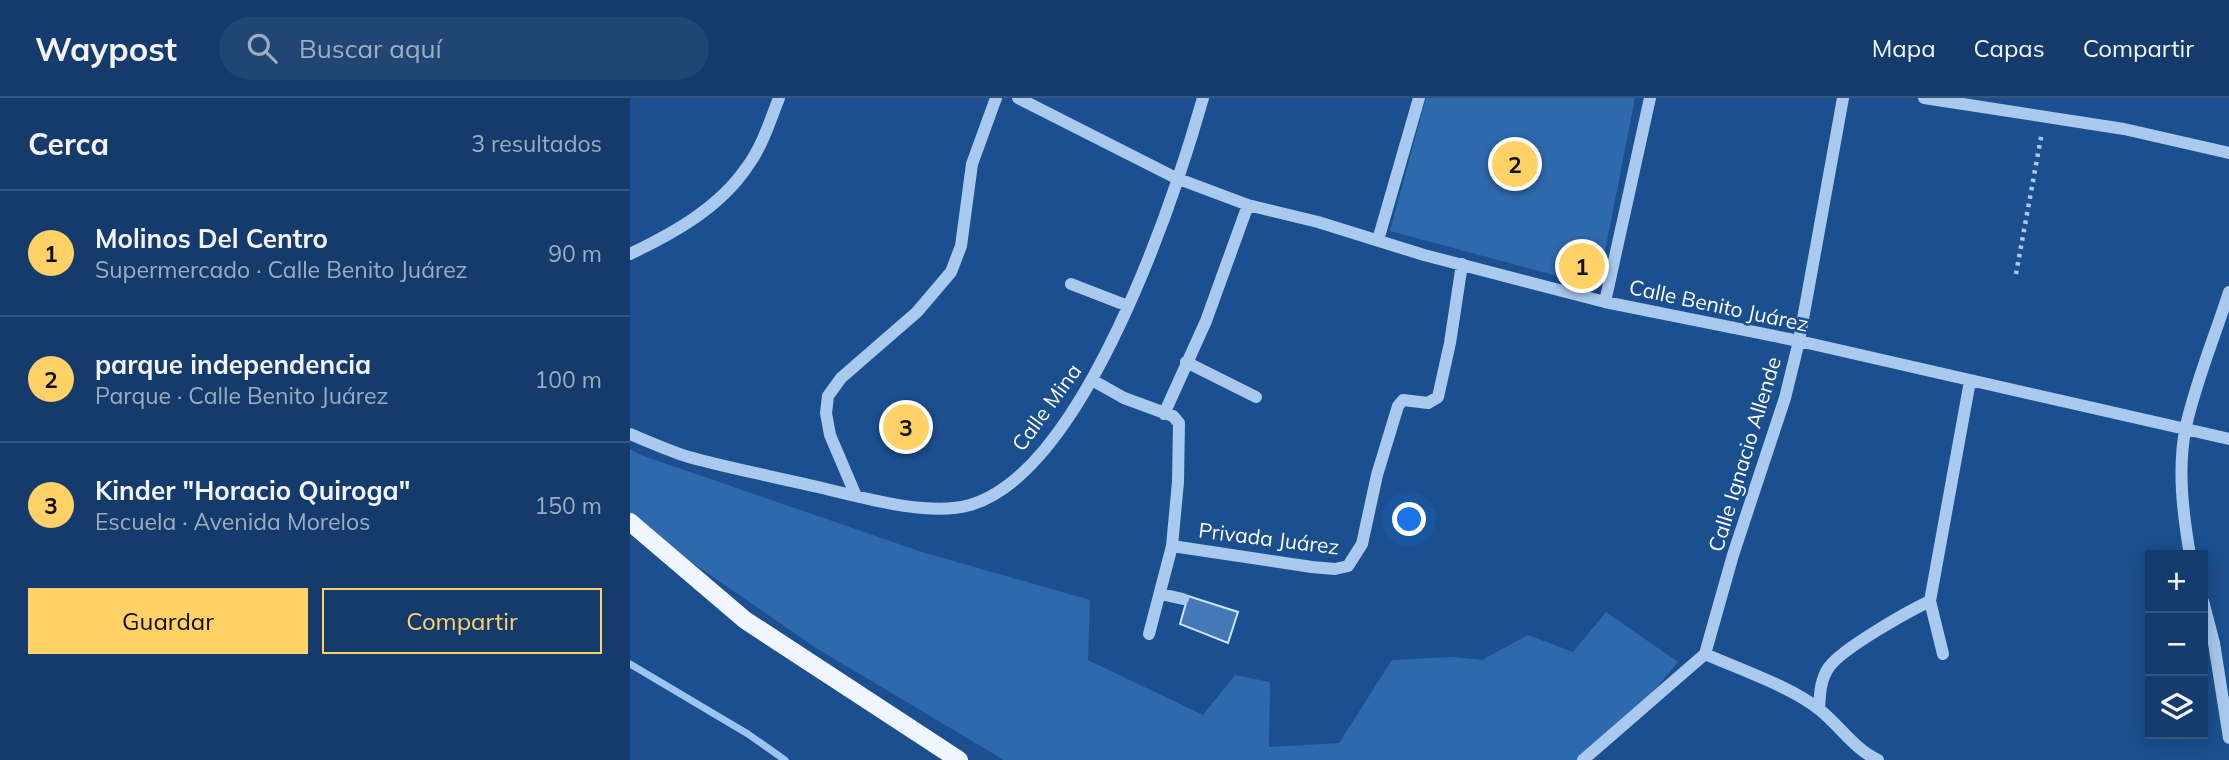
<!DOCTYPE html>
<html lang="es">
<head>
<meta charset="utf-8">
<style>
  :root { --surface:#143b6b; --page:#214673; --text:#f1f3f6; --muted:#9dadc1; --line:#33557e; --accent:#ffd166 }
  body { margin:0; font-family:Mulish,sans-serif; background:var(--page); color:var(--text) }
  .controls { position:absolute; right:21px; bottom:21px; display:grid; overflow:hidden; border-radius:0px; box-shadow:0 4px 18px #0003 }
  .controls button { width:63px; height:63px; display:grid; place-items:center; padding:0; border:0; border-bottom:2px solid var(--line); background:var(--surface); color:var(--text); font:35px sans-serif }
  .you { position:absolute; left:780px; top:422px; width:24px; height:24px; margin:-18px; border:5px solid #fff; border-radius:50%; background:#1a73e8; box-shadow:0 0 0 10px #1a73e833 }
  .badge { display:grid; place-items:center; width:46px; height:46px; border-radius:50%; background:var(--accent); color:#111; font-size:23px; font-weight:700 }
  .pin { position:absolute; translate:-50% -50%; border:4px solid #fff; box-shadow:0 2px 7px #0006 }
  .list { margin:0; padding:0; list-style:none }
  h2 { display:flex; justify-content:space-between; align-items:center; height:91px; margin:0; padding:0 28px; font-size:30px }
  h2 small { font-size:23px; font-weight:400; color:var(--muted) }
  .list li { display:grid; grid-template-columns:46px 1fr auto; gap:21px; align-items:center; box-sizing:border-box; height:126px; padding:0 28px; border-top:2px solid var(--line) }
  .list b { display:block; font-size:26px; white-space:nowrap }
  .list p { margin:0; font-size:23px; white-space:nowrap; color:var(--muted) }
  .list em { font-size:23px; font-style:normal; color:var(--muted) }
  .actions { display:flex; gap:14px; padding:21px 28px }
  .actions a { flex:1; padding:16px 0; border:2px solid var(--accent); border-radius:0px; text-align:center; font-size:24px; color:var(--accent) }
  .actions .main { background:var(--accent); color:#111 }
  .icon { flex:none; width:38px; height:38px; fill:none; stroke:currentColor; stroke-width:2; stroke-linecap:round; stroke-linejoin:round }
  .map { position:relative; flex:none; width:1599px; height:662px; overflow:hidden }
  header { display:flex; align-items:center; gap:42px; box-sizing:border-box; height:98px; padding:0 35px; background:var(--surface); border-bottom:2px solid var(--line) }
  header strong { font-size:33px }
  nav { display:flex; gap:38px; margin-inline-start:auto; font-size:24px }
  .search { width:490px; height:63px; background:var(--page); display:flex; align-items:center; gap:18px; box-sizing:border-box; padding:0 24px; border-radius:38px; color:var(--muted); font-size:26px }
  main { display:flex }
  aside { flex:1; background:var(--surface) }
  .map>svg:first-child { display:block }
</style>
</head>
<body>
<header>
<strong>Waypost</strong>
<div class="search"><svg class="icon" aria-label="search" viewBox="0 0 24 24"><circle cx="10" cy="10" r="6"/><path d="M15 15l6 6"/></svg>Buscar aquí</div>
<nav><a>Mapa</a><a>Capas</a><a>Compartir</a></nav>
</header>
<main>
<aside>
<h2>Cerca<small>3 resultados</small></h2>
<ul class="list">
<li><span class="badge">1</span><div><b>Molinos Del Centro</b><p>Supermercado · Calle Benito Juárez</p></div><em>90 m</em></li>
<li><span class="badge">2</span><div><b>parque independencia</b><p>Parque · Calle Benito Juárez</p></div><em>100 m</em></li>
<li><span class="badge">3</span><div><b>Kinder &quot;Horacio Quiroga&quot;</b><p>Escuela · Avenida Morelos</p></div><em>150 m</em></li>
</ul>
<div class="actions"><a class="main">Guardar</a><a>Compartir</a></div>
</aside>
<div class="map">
<svg width="1599" height="662" viewBox="0 0 1599 662">
  <rect width="100%" height="100%" fill="#1b4f8f"/>
  <path fill="#2e69ad" d="M 796,0 L 1005,0 L 968,189 L 760,133 Z
    M 0,351 L 11,357 L 292,454 L 460,502 L 458,562 L 573,617 L 605,577 L 640,584 L 639,649 L 709,645 L 762,562 L 822,559 L 852,562 L 898,537 L 943,554 L 976,514 L 1048,564 L 990,634 L 948,662 L 374,662 L 186,550 L 18,434 L 0,417 Z"/>
  <g fill="none" stroke-linecap="round" stroke-linejoin="round">
    <path stroke="#9cc4f0" stroke-width="7" d="M 0,566 L 118,636 L 155,662"/>
  </g>
  <path fill="#4478b7" stroke="#cfe3fa" stroke-width="2" d="M 558,498 L 608,514 L 598,545 L 550,526 Z"/>
  <g fill="none" stroke-linecap="round" stroke-linejoin="round">
    <path stroke="#a9c9ee" stroke-width="4.5" stroke-dasharray="3.5 5" stroke-linecap="butt" d="M 1386,176 L 1412,34"/>
    <path stroke="#a9c9ee" stroke-width="12" d="M 388,0 L 546,80 L 618,107 L 688,124 L 794,157 L 975,204 L 1169,243 L 1599,341
      M 1294,0 L 1494,31 L 1599,55
      M 748,142 L 789,0
      M 0,156 C 44,135 89,110 117,69 C 132,49 140,23 149,0
      M 441,186 L 498,208
      M 975,204 L 1020,0
      M 556,264 L 626,299
      M 462,282 L 494,300 L 543,318 L 549,325 L 548,384 L 542,448 L 519,536
      M 534,316 L 576,223 L 618,107
      M 0,336 C 20,344 39,353 59,359 C 102,371 146,379 188,389 C 230,399 298,419 340,407 C 454,374 543,105 573,0
      M 226,398 L 200,337 L 196,315 L 198,298 L 211,280 L 287,214 L 321,174 L 331,148 L 342,66 L 366,0
      M 542,448 L 682,469 L 705,471 L 718,468 L 732,446 L 747,377 L 768,308 L 773,302 L 798,305 L 808,299 L 820,245 L 832,166
      M 1560,457 C 1553,416 1547,370 1556,328 C 1566,283 1585,238 1599,194
      M 531,496 L 553,501
      M 1300,503 L 1313,556
      M 1573,503 L 1584,545 L 1599,640
      M 1075,556 L 1103,457 L 1155,300 L 1169,243 L 1213,0
      M 1075,556 C 1109,571 1162,589 1190,612 C 1210,628 1224,651 1248,662
      M 1189,611 C 1190,596 1190,582 1199,569 C 1213,550 1277,514 1300,503 L 1340,283
      M 953,662 L 1075,556"/>
    <path stroke="#f0f6ff" stroke-width="18" d="M 0,424 L 115,522 L 329,662"/>
  </g>
  <g text-anchor="middle" dominant-baseline="central" stroke-width="5" stroke-linejoin="round" paint-order="stroke">
    <g font-size="21" fill="#fff" stroke="#1b4f8f">
      <text transform="translate(1089 207) rotate(12)">Calle Benito Juárez</text>
      <text transform="translate(416 309) rotate(-54)">Calle Mina</text>
      <text transform="translate(1114 356) rotate(-73)">Calle Ignacio Allende</text>
      <text transform="translate(639 440) rotate(7)">Privada Juárez</text>
    </g>
  </g>
</svg>
<div class="controls">
<button>+</button>
<button>−</button>
<button><svg class="icon" aria-label="layers" viewBox="0 0 24 24"><path d="M12 4l9 5-9 5-9-5zM3 14l9 5 9-5"/></svg></button>
</div>
<div class="you"></div>
<div class="pin badge" style="left:952px;top:168px">1</div>
<div class="pin badge" style="left:885px;top:66px">2</div>
<div class="pin badge" style="left:276px;top:329px">3</div>
</div>
</main>
</body>
</html>
